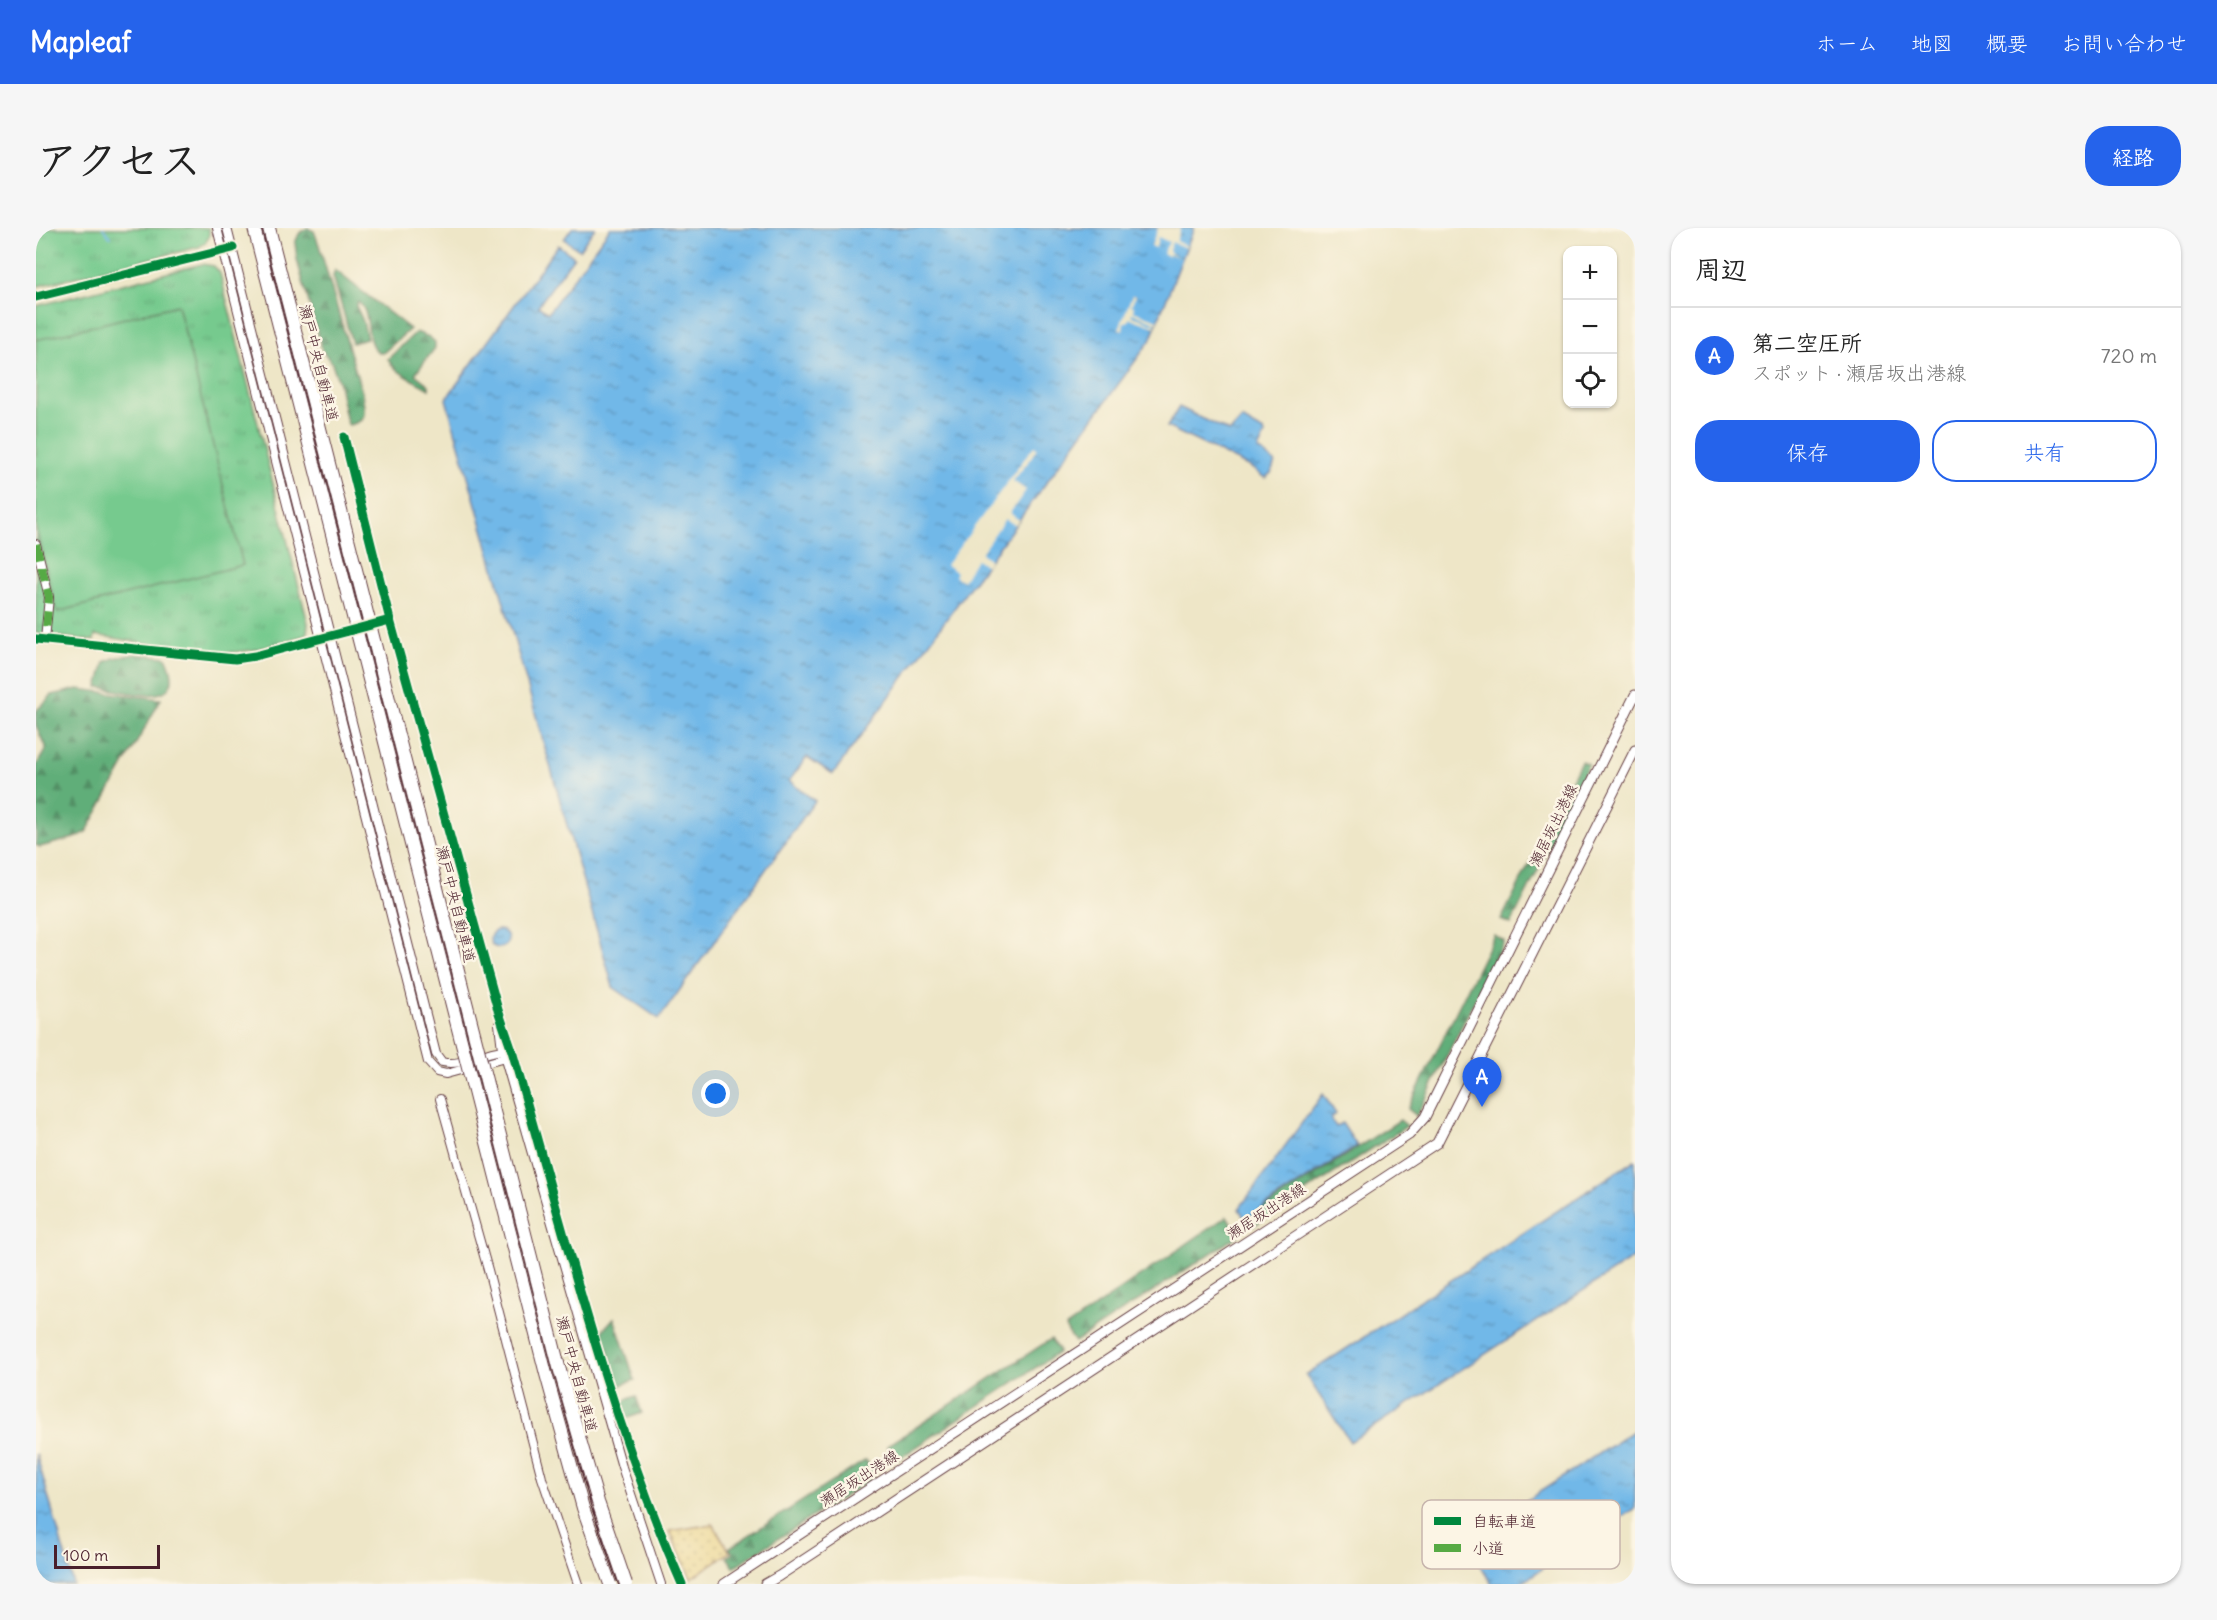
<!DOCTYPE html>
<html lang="ja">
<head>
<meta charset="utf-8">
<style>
  :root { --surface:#fff; --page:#f6f6f6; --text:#222; --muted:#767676; --line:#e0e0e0; --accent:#2563eb }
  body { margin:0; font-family:Delius,"Klee One",sans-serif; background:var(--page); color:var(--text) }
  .controls { position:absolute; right:18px; top:18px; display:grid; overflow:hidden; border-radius:12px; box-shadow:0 2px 4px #0004 }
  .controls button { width:54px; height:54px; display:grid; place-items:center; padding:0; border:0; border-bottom:2px solid var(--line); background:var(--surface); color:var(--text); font:30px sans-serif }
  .scale { position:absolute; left:18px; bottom:15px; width:106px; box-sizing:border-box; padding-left:6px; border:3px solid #4a1f2b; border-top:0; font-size:16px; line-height:21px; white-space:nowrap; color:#4a1f2b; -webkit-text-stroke:4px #fcf5e5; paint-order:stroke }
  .you { position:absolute; left:680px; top:866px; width:21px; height:21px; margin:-15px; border:4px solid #fff; border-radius:50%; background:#1a73e8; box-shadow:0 0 0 9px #1a73e833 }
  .badge { display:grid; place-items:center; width:39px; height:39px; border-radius:50%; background:var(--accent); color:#fff; font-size:20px; font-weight:700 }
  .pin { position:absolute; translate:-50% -50px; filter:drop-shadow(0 2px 3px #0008) }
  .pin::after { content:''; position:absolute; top:32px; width:21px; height:18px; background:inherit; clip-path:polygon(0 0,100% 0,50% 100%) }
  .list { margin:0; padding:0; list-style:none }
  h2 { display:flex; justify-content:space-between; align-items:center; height:78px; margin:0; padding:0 24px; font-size:26px }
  h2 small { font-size:20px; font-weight:400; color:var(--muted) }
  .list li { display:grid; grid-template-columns:39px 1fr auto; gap:18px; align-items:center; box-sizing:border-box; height:96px; padding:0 24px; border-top:2px solid var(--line) }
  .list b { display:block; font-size:22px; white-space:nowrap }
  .list p { margin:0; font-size:20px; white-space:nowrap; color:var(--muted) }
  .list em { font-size:20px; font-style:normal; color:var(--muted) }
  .actions { display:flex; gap:12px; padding:18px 24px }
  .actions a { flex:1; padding:14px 0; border:2px solid var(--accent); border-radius:24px; text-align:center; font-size:21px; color:var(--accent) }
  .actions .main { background:var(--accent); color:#fff }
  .icon { flex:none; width:33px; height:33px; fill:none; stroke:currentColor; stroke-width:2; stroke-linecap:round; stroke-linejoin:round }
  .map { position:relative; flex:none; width:1599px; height:1356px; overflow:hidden; border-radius:24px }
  header { display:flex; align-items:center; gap:36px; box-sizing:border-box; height:84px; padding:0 30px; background:var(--accent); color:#fff }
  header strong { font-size:28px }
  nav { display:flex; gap:33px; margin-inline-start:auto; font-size:21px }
  .intro { display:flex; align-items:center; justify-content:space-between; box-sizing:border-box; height:144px; padding:0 36px }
  h1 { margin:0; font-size:42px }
  .button { padding:15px 27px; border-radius:24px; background:var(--accent); color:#fff; font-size:21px; font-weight:700 }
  main { display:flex; gap:36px; padding:0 36px }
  aside { flex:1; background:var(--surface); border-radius:24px; box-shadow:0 2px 4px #0004 }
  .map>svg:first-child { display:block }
</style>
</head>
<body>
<header>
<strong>Mapleaf</strong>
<nav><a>ホーム</a><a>地図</a><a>概要</a><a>お問い合わせ</a></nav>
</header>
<div class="intro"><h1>アクセス</h1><a class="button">経路</a></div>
<main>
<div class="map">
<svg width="1599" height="1356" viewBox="0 0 1599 1356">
  <defs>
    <pattern id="forest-firs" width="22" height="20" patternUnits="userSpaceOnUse" patternTransform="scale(1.5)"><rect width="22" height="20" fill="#60ae79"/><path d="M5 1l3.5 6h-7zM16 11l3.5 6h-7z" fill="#518d63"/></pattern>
    <pattern id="sand-dots" width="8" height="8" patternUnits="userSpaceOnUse" patternTransform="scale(1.5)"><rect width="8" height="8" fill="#eeda9e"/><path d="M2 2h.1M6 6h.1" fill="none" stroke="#cebb88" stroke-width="1.8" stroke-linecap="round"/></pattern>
    <pattern id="park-tufts" width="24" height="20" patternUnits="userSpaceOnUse" patternTransform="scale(1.5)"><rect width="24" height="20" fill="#76ca8e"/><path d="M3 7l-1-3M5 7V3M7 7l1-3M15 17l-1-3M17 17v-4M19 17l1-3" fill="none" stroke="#68ad7b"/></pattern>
    <pattern id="water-ripples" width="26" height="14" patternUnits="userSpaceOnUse" patternTransform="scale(1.5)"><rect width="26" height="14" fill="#71b8e8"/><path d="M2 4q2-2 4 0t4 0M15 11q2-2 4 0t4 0" fill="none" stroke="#5f95bc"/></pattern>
  </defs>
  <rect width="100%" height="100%" fill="#fcf5e5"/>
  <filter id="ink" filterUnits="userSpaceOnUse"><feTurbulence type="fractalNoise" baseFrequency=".0167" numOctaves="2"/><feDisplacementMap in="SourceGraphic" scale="12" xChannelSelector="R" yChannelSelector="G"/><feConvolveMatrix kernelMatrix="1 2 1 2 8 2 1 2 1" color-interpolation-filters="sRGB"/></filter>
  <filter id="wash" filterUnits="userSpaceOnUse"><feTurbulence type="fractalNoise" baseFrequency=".008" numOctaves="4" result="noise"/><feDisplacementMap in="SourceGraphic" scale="24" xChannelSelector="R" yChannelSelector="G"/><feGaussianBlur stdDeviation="1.35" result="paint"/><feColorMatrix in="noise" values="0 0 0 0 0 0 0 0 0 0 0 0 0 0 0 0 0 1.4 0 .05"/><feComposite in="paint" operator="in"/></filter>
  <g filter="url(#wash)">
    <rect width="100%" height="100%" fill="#eee6c7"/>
    <path fill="url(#forest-firs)" stroke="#556652" stroke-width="1.5" d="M 271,0 L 278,3 L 283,17 L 326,165 C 328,182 334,193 313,197 L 311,195 L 303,156 L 296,135 L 286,122 L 261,32 L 259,15 L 263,6 Z
      M 299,42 L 374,101 L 347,125 L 343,125 C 326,114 338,86 322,74 L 320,78 L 327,93 L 331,111 L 316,115 L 297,48 Z
      M 380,104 L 393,109 L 399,114 L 399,120 L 379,146 L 393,157 L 393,161 C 380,153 359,145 352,131 Z
      M 100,426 L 130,429 C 156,484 91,464 62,459 L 69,434 L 78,430 Z
      M 42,461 L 125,471 L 51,603 L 42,609 L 4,619 L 0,617 L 0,538 L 10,521 L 0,497 L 0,483 L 16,467 Z
      M 1545,533 L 1552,536 L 1546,549 L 1548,551 L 1475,696 L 1465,692 Z
      M 1458,707 L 1468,713 L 1381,888 L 1372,881 Z
      M 1364,892 L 1371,898 L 1217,998 L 1212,990 Z
      M 1191,988 L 1203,1007 L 1039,1114 L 1029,1100 Z
      M 578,1090 L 599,1152 L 582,1158 L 566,1103 Z
      M 1015,1111 L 1023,1124 L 861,1232 L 851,1218 Z
      M 600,1168 L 606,1185 L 589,1191 L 584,1174 Z
      M 830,1232 L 840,1248 L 698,1339 L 691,1329 L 697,1325 L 693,1320 Z"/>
    <path fill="url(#sand-dots)" stroke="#9c7c64" stroke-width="1.5" d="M 677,1296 L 694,1324 L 655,1350 L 634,1303 Z"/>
    <path fill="url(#park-tufts)" stroke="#60745c" stroke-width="1.5" d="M 0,0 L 173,0 L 173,9 L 169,15 L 163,19 L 2,58 L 0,58 Z
      M 166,36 L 178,38 L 184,45 L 272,395 L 271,405 L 267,408 L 218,422 L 189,425 L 114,416 L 59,407 L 58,413 L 0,406 L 0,78 Z"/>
    <path fill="#76ca8e" stroke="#60745c" stroke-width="1.5" d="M 142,77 L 207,337 L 21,384 L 0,301 L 0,112 Z"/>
    <path fill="url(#water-ripples)" stroke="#5e6c8a" stroke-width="1.5" d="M 536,0 L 559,0 L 543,22 L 528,11 Z
      M 574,0 L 1158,0 L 1114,113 L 797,546 L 771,529 L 753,553 L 779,573 L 623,791 L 577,759 L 410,171 L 522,17 L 538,29 L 502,78 L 512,85 Z
      M 1143,179 L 1194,204 L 1206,191 L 1228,204 L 1229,207 L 1222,222 L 1239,234 L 1235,245 L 1229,250 L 1214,239 L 1131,199 Z
      M454 711a9 9 0 1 1 18 0a9 9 0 1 1-18 0Z
      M 1287,866 L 1300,886 L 1295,890 L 1300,899 L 1306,895 L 1321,918 L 1209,991 L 1203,981 Z
      M 1599,932 L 1599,1029 L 1314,1214 L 1270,1147 Z
      M 1599,1202 L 1599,1280 L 1483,1356 L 1456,1356 L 1428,1313 Z
      M 0,1225 L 37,1356 L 0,1356 Z"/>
    <path fill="#eee6c7" d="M 1122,0 L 1145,0 L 1140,13 L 1151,18 L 1150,20 L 1136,14 L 1133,22 L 1135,25 L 1145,30 L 1134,26 L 1132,28 L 1127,25 L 1133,14 L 1122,9 L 1120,20 L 1115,18 Z
      M 1096,67 L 1100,68 L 1095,77 L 1098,78 L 1097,83 L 1122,92 L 1121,95 L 1096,85 L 1095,87 L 1120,97 L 1119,99 L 1094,90 L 1091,94 L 1088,94 L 1087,103 L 1083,101 Z
      M 998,218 L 1001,220 L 992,234 L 977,253 L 990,262 L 974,285 L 983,292 L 979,297 L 969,291 L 945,325 L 954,332 L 950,338 L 940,331 L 927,353 L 919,348 L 921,344 L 910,337 Z"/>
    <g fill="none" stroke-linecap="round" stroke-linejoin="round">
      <path stroke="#71b8e8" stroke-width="2" d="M 67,0 L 74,9"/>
    </g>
  </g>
  <g filter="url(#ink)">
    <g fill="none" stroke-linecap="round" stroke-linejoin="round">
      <g stroke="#633d42" stroke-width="10">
        <path id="minor" d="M 181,0 L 392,834 L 401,844 L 410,846 L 469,830 L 476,823
          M 191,0 L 400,826 L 406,834 C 429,840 453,818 476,823
          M 0,69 L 189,22
          M 308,209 L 354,392 L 462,782 L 476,823 C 528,1002 571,1185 646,1356
          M 0,316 L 13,369 L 9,412
          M 0,411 L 199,431 L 219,428 L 354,392
          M 463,796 L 466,821 L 586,1239 L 625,1356
          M 404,871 L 452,1042 L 506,1250 L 542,1356"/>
      </g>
      <g stroke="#633d42" stroke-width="11">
        <path id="major" d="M 688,1356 L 1373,907 L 1389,889 L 1599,467
          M 729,1356 L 743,1348 L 1401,915 L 1599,522"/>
      </g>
      <use href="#minor" stroke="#fff" stroke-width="8"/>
      <use href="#major" stroke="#fff" stroke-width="9"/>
      <g stroke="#4a1f2b" stroke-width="4.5">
        <path id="rail" d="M 227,0 L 519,1144 L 556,1276 L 584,1356"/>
      </g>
      <use href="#rail" stroke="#fcf5e5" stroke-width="2" stroke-dasharray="7" stroke-linecap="butt"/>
      <g stroke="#633d42" stroke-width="14" stroke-linecap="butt">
        <path id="highway-bridge" d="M 218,0 L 510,1146 L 547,1280 L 574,1356
          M 233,0 L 524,1143 L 562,1274 L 590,1356"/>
      </g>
      <use href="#highway-bridge" stroke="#fff" stroke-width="12"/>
      <path stroke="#57aa44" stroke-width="8" stroke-dasharray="15 8" stroke-linecap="butt" d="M 0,316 L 13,369 L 9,412"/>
      <g stroke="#fcf5e5" stroke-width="13">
        <path id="cycleway" d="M 0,69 L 197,20
          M 308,209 L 354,392 L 462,782 L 476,823 C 528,1002 571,1185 646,1356
          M 0,411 L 199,431 L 219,428 L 354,392"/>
      </g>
      <use href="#cycleway" stroke="#00873e" stroke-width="9"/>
    </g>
  </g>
  <g text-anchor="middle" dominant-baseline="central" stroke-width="5" stroke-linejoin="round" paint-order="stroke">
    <g font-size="15" fill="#4a1f2b" stroke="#fcf5e5">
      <text transform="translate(283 135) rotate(76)">瀬戸中央自動車道</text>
      <text transform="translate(1517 597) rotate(-64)">瀬居坂出港線</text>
      <text transform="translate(420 676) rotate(76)">瀬戸中央自動車道</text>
      <text transform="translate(1230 983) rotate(-33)">瀬居坂出港線</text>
      <text transform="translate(541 1146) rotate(75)">瀬戸中央自動車道</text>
      <text transform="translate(823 1250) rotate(-33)">瀬居坂出港線</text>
    </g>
  </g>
  <rect x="1386" y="1272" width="198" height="69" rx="9" fill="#fcf5e5" stroke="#c7b5ad" stroke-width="1.5"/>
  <rect x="1398" y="1289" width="27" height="8" fill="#00873e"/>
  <rect x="1398" y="1316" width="27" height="8" fill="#57aa44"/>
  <g font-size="16" fill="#4a1f2b">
    <text x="1436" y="1299">自転車道</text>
    <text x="1436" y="1326">小道</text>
  </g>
</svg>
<div class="controls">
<button>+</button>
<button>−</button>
<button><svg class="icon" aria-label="locate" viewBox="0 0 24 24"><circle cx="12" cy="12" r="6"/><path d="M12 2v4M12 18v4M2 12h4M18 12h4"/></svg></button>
</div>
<div class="scale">100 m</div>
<div class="you"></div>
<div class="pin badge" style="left:1446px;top:879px">A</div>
</div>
<aside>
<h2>周辺<small></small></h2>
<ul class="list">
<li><span class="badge">A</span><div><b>第二空圧所</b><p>スポット · 瀬居坂出港線</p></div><em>720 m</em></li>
</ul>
<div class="actions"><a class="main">保存</a><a>共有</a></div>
</aside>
</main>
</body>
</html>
